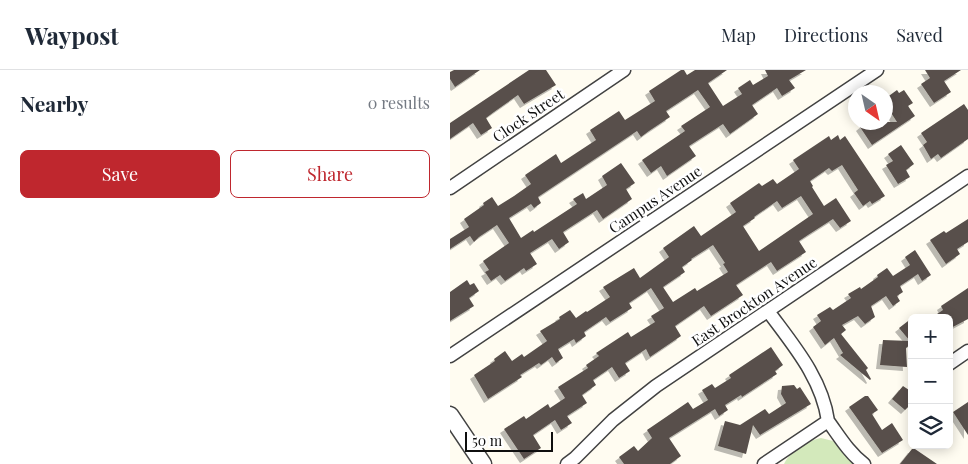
<!DOCTYPE html>
<html lang="en">
<head>
<meta charset="utf-8">
<style>
  :root { --surface:#fff; --page:#f2f2f3; --text:#1f2937; --muted:#747a83; --line:#e0e1e3; --accent:#bf272e }
  body { margin:0; font-family:"Playfair Display",serif; background:var(--page); color:var(--text) }
  .controls { position:absolute; right:15px; bottom:15px; display:grid; overflow:hidden; border-radius:8px; box-shadow:0 2px 12px #0003 }
  .controls button { width:45px; height:45px; display:grid; place-items:center; padding:0; border:0; border-bottom:1px solid var(--line); background:var(--surface); color:var(--text); font:25px sans-serif }
  .compass { position:absolute; left:398px; top:15px; width:45px; height:45px; border-radius:50%; background:var(--surface); box-shadow:0 2px 12px #0003; rotate:146deg }
  .scale { position:absolute; left:15px; bottom:12px; width:88px; box-sizing:border-box; padding-left:5px; border:2px solid #0f0f0f; border-top:0; font-size:14px; line-height:18px; white-space:nowrap; color:#0f0f0f; -webkit-text-stroke:4px #fff; paint-order:stroke }
  .list { margin:0; padding:0; list-style:none }
  h2 { display:flex; justify-content:space-between; align-items:center; height:65px; margin:0; padding:0 20px; font-size:21px }
  h2 small { font-size:16px; font-weight:400; color:var(--muted) }
  .actions { display:flex; gap:10px; padding:15px 20px }
  .actions a { flex:1; padding:11px 0; border:1px solid var(--accent); border-radius:8px; text-align:center; font-size:18px; color:var(--accent) }
  .actions .main { background:var(--accent); color:#fff }
  .icon { flex:none; width:28px; height:28px; fill:none; stroke:currentColor; stroke-width:2; stroke-linecap:round; stroke-linejoin:round }
  .map { position:relative; flex:none; width:518px; height:394px; overflow:hidden }
  header { display:flex; align-items:center; gap:30px; box-sizing:border-box; height:70px; padding:0 25px; background:var(--surface); border-bottom:1px solid var(--line) }
  header strong { font-size:24px }
  nav { display:flex; gap:28px; margin-inline-start:auto; font-size:18px }
  main { display:flex }
  aside { flex:1; background:var(--surface) }
  .map>svg:first-child { display:block }
</style>
</head>
<body>
<header>
<strong>Waypost</strong>
<nav><a>Map</a><a>Directions</a><a>Saved</a></nav>
</header>
<main>
<aside>
<h2>Nearby<small>0 results</small></h2>
<ul class="list">
</ul>
<div class="actions"><a class="main">Save</a><a>Share</a></div>
</aside>
<div class="map">
<svg width="518" height="394" viewBox="0 0 518 394">
  <defs>
    <filter id="shadow"><feDropShadow dx="-4" dy="4" stdDeviation="0" flood-color="#0004"/></filter>
  </defs>
  <rect width="100%" height="100%" fill="#fffcf1"/>
  <path fill="#d3e9bb" d="M 371,368 L 383,371 L 403,394 L 334,394 C 339,382 359,370 371,368 Z"/>
  <path fill="#58504b" fill-rule="evenodd" filter="url(#shadow)" d="M 4,0 L 30,0 L 5,17 L 0,9 L 0,2 Z
    M 79,0 L 96,0 L 106,15 L 74,34 L 68,25 L 44,42 L 36,48 L 42,58 L 31,65 L 23,53 L 0,69 L 0,53 Z
    M 231,0 L 234,0 L 237,5 L 245,0 L 277,0 L 258,13 L 273,36 L 292,24 L 288,18 L 300,10 L 303,15 L 318,6 L 315,0 L 356,0 L 339,10 L 345,18 L 332,26 L 327,18 L 302,35 L 308,44 L 280,64 L 273,54 L 239,76 L 246,86 L 217,106 L 211,96 L 201,103 L 192,90 L 235,61 L 231,56 L 260,37 L 248,20 L 216,41 L 220,47 L 199,61 L 191,67 L 187,61 L 88,127 L 91,133 L 84,138 L 81,134 L 59,148 L 71,168 L 83,160 L 84,162 L 127,134 L 123,129 L 133,123 L 136,129 L 157,115 L 152,106 L 171,93 L 185,113 L 176,119 L 182,129 L 153,149 L 147,140 L 113,162 L 119,172 L 109,179 L 102,169 L 80,183 L 87,194 L 76,201 L 74,198 L 55,211 L 50,205 L 41,211 L 35,202 L 39,200 L 33,191 L 59,173 L 47,155 L 29,167 L 24,172 L 20,166 L 0,179 L 0,169 L 19,157 L 14,149 L 34,135 L 33,133 L 42,127 L 48,136 L 64,126 L 81,114 L 75,105 L 106,84 L 111,93 L 146,70 L 140,60 L 169,41 L 175,50 L 205,31 L 199,21 Z
    M 475,0 L 511,0 L 494,11 L 501,22 L 484,33 L 471,14 L 480,8 Z
    M 447,20 L 449,23 L 454,20 L 463,33 L 458,36 L 465,46 L 422,75 L 410,57 L 416,52 L 447,52 L 436,35 L 436,28 Z
    M 514,34 L 518,40 L 518,69 L 491,88 L 488,84 L 481,89 L 473,75 L 477,72 L 471,63 Z
    M 388,65 L 390,70 L 395,66 L 435,126 L 422,134 L 420,131 L 413,136 L 404,123 L 408,120 L 392,95 L 382,101 L 379,98 L 360,111 L 363,116 L 362,117 L 374,136 L 386,128 L 401,151 L 390,158 L 383,149 L 358,165 L 349,171 L 356,182 L 327,201 L 321,192 L 298,207 L 286,215 L 293,225 L 261,246 L 254,236 L 225,256 L 231,266 L 200,287 L 196,279 L 175,293 L 180,301 L 169,308 L 162,297 L 143,310 L 146,315 L 132,325 L 137,333 L 117,346 L 122,353 L 111,360 L 105,350 L 83,365 L 91,378 L 74,389 L 54,359 L 74,346 L 76,349 L 98,334 L 100,338 L 115,328 L 108,317 L 138,298 L 136,295 L 149,286 L 146,283 L 178,262 L 181,267 L 205,252 L 201,246 L 214,238 L 201,218 L 179,233 L 182,238 L 160,252 L 156,247 L 134,262 L 136,266 L 126,273 L 124,269 L 108,279 L 113,288 L 106,293 L 102,287 L 91,295 L 89,293 L 70,305 L 72,307 L 38,329 L 24,305 L 45,291 L 44,289 L 55,281 L 62,291 L 72,284 L 74,287 L 97,271 L 90,261 L 110,249 L 109,247 L 120,240 L 126,248 L 136,241 L 137,242 L 160,227 L 153,217 L 184,198 L 190,208 L 219,187 L 213,178 L 244,156 L 251,166 L 286,142 L 280,133 L 309,113 L 312,116 L 323,109 L 327,114 L 349,99 L 343,90 L 379,66 L 381,70 ZM 351,126 L 363,144 L 309,181 L 293,156 L 305,148 L 304,147 L 327,131 L 332,138 ZM 263,175 L 275,193 L 273,194 L 278,202 L 247,221 L 245,218 L 223,232 L 213,217 L 235,202 L 232,197 L 242,190 L 241,189 Z
    M 451,75 L 464,94 L 456,100 L 460,107 L 448,114 L 436,95 L 443,91 L 438,84 Z
    M 518,149 L 518,172 L 507,179 L 510,184 L 496,194 L 480,170 L 494,161 L 496,163 Z
    M 465,180 L 481,205 L 472,211 L 468,204 L 450,216 L 453,222 L 447,226 L 450,231 L 443,236 L 436,226 L 421,236 L 425,247 L 415,254 L 408,246 L 392,255 L 396,260 L 391,264 L 418,298 L 416,300 L 421,309 L 420,310 L 390,285 L 393,283 L 384,268 L 375,275 L 363,257 L 371,251 L 367,245 L 380,237 L 383,240 L 401,228 L 398,224 L 410,217 L 411,219 L 428,207 L 427,205 L 437,198 L 443,206 L 460,195 L 455,187 Z
    M 17,210 L 20,215 L 24,213 L 29,221 L 19,228 L 24,236 L 0,251 L 0,222 Z
    M 518,218 L 518,249 L 499,259 L 499,248 L 481,248 L 493,240 L 491,236 Z
    M 462,248 L 462,273 L 456,278 L 457,297 L 430,295 L 433,270 L 460,271 L 449,258 Z
    M 321,277 L 333,295 L 325,301 L 327,304 L 292,327 L 291,325 L 275,335 L 278,340 L 269,346 L 265,339 L 219,368 L 231,386 L 220,394 L 174,394 L 169,387 L 184,376 L 188,381 L 202,368 L 197,360 L 238,332 L 243,339 L 258,330 L 252,320 L 262,314 L 265,318 L 281,308 L 279,305 Z
    M 344,315 L 347,319 L 350,317 L 361,334 L 310,365 L 303,355 L 296,384 L 268,376 L 275,351 L 290,355 L 315,339 L 319,344 L 336,333 L 331,324 L 332,316 Z
    M 453,316 L 462,322 L 462,333 L 455,340 L 442,329 Z
    M 415,326 L 418,326 L 428,340 L 422,344 L 432,360 L 442,353 L 453,370 L 432,383 L 399,337 Z
    M 518,332 L 518,365 L 503,342 Z
    M 462,379 L 465,379 L 487,394 L 450,394 Z"/>
  <g fill="none" stroke-linecap="round" stroke-linejoin="round">
    <g stroke="#424242" stroke-width="15">
      <path id="minor" d="M 0,118 L 174,0
        M 318,241 C 343,275 372,308 378,351
        M 0,286 L 427,0
        M 499,294 L 518,281
        M 117,394 L 125,388 L 163,350 L 206,316 L 518,106
        M 314,394 L 378,351 C 389,366 399,383 414,394"/>
    </g>
    <g stroke="#424242" stroke-width="19">
      <path id="tertiary" d="M 0,345 L 33,394"/>
    </g>
    <use href="#minor" stroke="#fff" stroke-width="12"/>
    <use href="#tertiary" stroke="#fff" stroke-width="16"/>
  </g>
  <g text-anchor="middle" dominant-baseline="central" stroke-width="5" stroke-linejoin="round" paint-order="stroke">
    <g font-size="15" fill="#0f0f0f" stroke="#fff">
      <text transform="translate(78 45) rotate(-34)">Clock Street</text>
      <text transform="translate(205 129) rotate(-34)">Campus Avenue</text>
      <text transform="translate(304 231) rotate(-34)">East Brockton Avenue</text>
    </g>
  </g>
</svg>
<div class="controls">
<button>+</button>
<button>−</button>
<button><svg class="icon" aria-label="layers" viewBox="0 0 24 24"><path d="M12 4l9 5-9 5-9-5zM3 14l9 5 9-5"/></svg></button>
</div>
<svg class="compass" viewBox="-18 -18 36 36"><path d="M0-13l5 13h-10z" fill="#e53935"/><path d="M0 13l5-13h-10z" fill="#747a83"/></svg>
<div class="scale">50 m</div>
</div>
</main>
</body>
</html>
